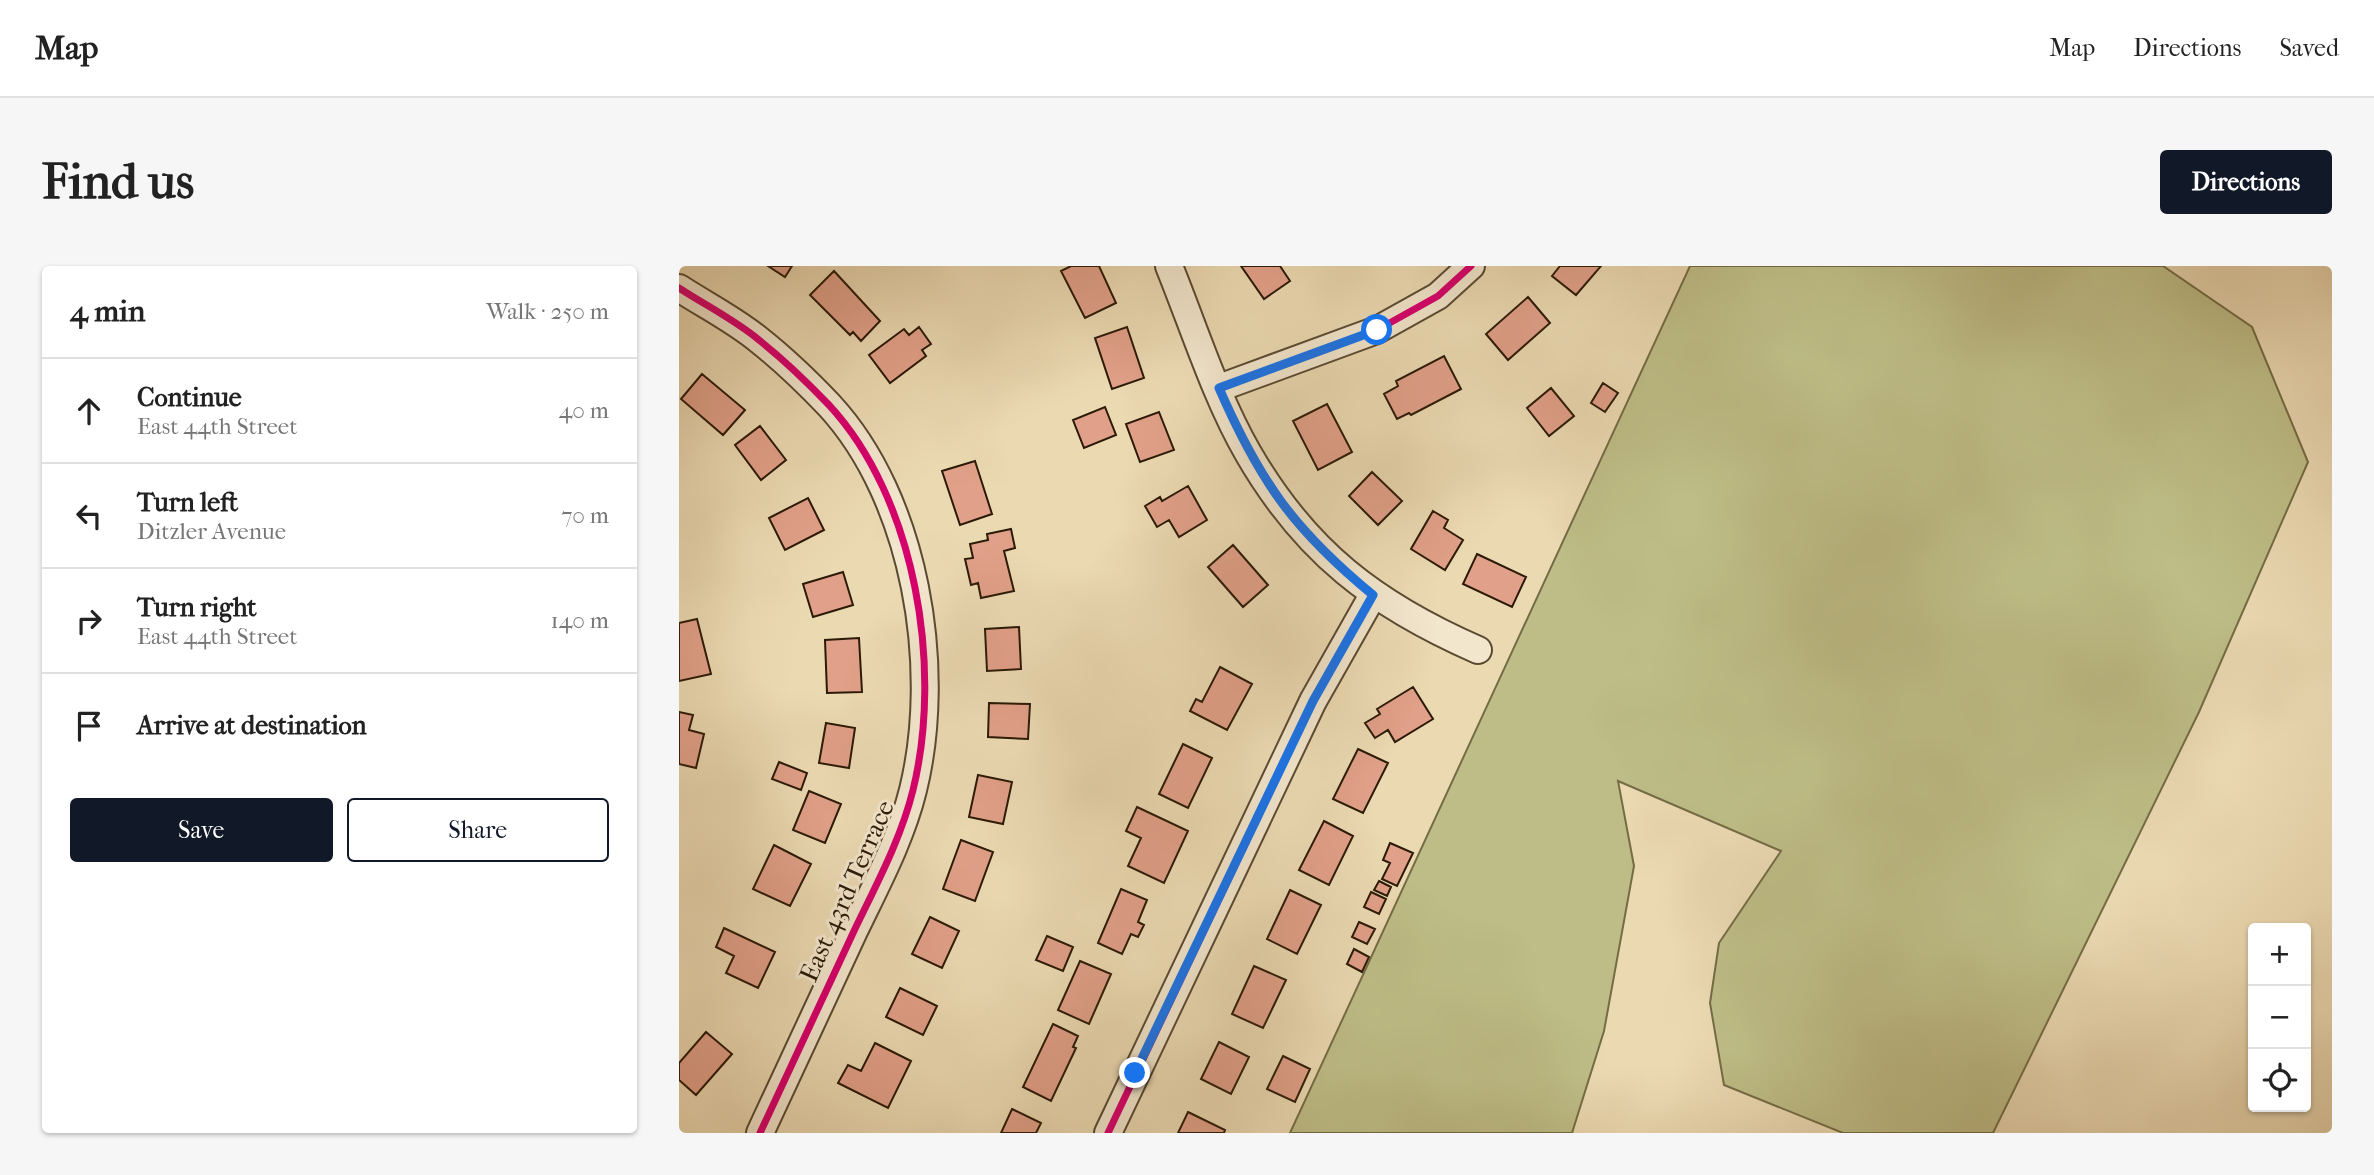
<!DOCTYPE html>
<html lang="en">
<head>
<meta charset="utf-8">
<style>
  :root { --surface:#fff; --page:#f6f6f6; --text:#222; --muted:#767676; --line:#e0e0e0; --accent:#111827 }
  body { margin:0; font-family:"IM FELL French Canon",serif; background:var(--page); color:var(--text) }
  .controls { position:absolute; right:21px; bottom:21px; display:grid; overflow:hidden; border-radius:7px; box-shadow:0 2px 5px #0004 }
  .controls button { width:63px; height:63px; display:grid; place-items:center; padding:0; border:0; border-bottom:2px solid var(--line); background:var(--surface); color:var(--text); font:35px sans-serif }
  .stop { position:absolute; width:21px; height:21px; margin:-16px; border:5px solid #1a73e8; border-radius:50%; background:#fff }
  .stop.end { background:#1a73e8; border-color:#fff; box-shadow:0 2px 7px #0008 }
  .list { margin:0; padding:0; list-style:none }
  h2 { display:flex; justify-content:space-between; align-items:center; height:91px; margin:0; padding:0 28px; font-size:30px }
  h2 small { font-size:23px; font-weight:400; color:var(--muted) }
  .list li { display:grid; grid-template-columns:46px 1fr auto; gap:21px; align-items:center; box-sizing:border-box; height:105px; padding:0 28px; border-top:2px solid var(--line) }
  .list b { display:block; font-size:26px; white-space:nowrap }
  .list p { margin:0; font-size:23px; white-space:nowrap; color:var(--muted) }
  .list em { font-size:23px; font-style:normal; color:var(--muted) }
  .actions { display:flex; gap:14px; padding:21px 28px }
  .actions a { flex:1; padding:16px 0; border:2px solid var(--accent); border-radius:7px; text-align:center; font-size:24px; color:var(--accent) }
  .actions .main { background:var(--accent); color:#fff }
  .icon { flex:none; width:38px; height:38px; fill:none; stroke:currentColor; stroke-width:2; stroke-linecap:round; stroke-linejoin:round }
  .map { position:relative; flex:none; width:1653px; height:867px; overflow:hidden; border-radius:7px }
  header { display:flex; align-items:center; gap:42px; box-sizing:border-box; height:98px; padding:0 35px; background:var(--surface); border-bottom:2px solid var(--line) }
  header strong { font-size:33px }
  nav { display:flex; gap:38px; margin-inline-start:auto; font-size:24px }
  .intro { display:flex; align-items:center; justify-content:space-between; box-sizing:border-box; height:168px; padding:0 42px }
  h1 { margin:0; font-size:49px }
  .button { padding:18px 32px; border-radius:7px; background:var(--accent); color:#fff; font-size:24px; font-weight:700 }
  main { display:flex; gap:42px; padding:0 42px }
  aside { flex:1; background:var(--surface); border-radius:7px; box-shadow:0 2px 5px #0004 }
  .map>svg:first-child { display:block }
</style>
</head>
<body>
<header>
<strong>Map</strong>
<nav><a>Map</a><a>Directions</a><a>Saved</a></nav>
</header>
<div class="intro"><h1>Find us</h1><a class="button">Directions</a></div>
<main>
<aside>
<h2>4 min<small>Walk · 250 m</small></h2>
<ul class="list">
<li><svg class="icon" aria-label="ahead" viewBox="0 0 24 24"><path d="M12 20V5M6 11l6-6 6 6"/></svg><div><b>Continue</b><p>East 44th Street</p></div><em>40 m</em></li>
<li><svg class="icon" aria-label="left" viewBox="0 0 24 24"><path d="M17 20v-9H6M10 6l-5 5 5 5"/></svg><div><b>Turn left</b><p>Ditzler Avenue</p></div><em>70 m</em></li>
<li><svg class="icon" aria-label="right" viewBox="0 0 24 24"><path d="M7 20v-9h11M14 6l5 5-5 5"/></svg><div><b>Turn right</b><p>East 44th Street</p></div><em>140 m</em></li>
<li><svg class="icon" aria-label="arrive" viewBox="0 0 24 24"><path d="M6 21V4h12l-3 4 3 4H6"/></svg><div><b>Arrive at destination</b></div></li>
</ul>
<div class="actions"><a class="main">Save</a><a>Share</a></div>
</aside>
<div class="map">
<svg width="1653" height="867" viewBox="0 0 1653 867">
  <rect width="100%" height="100%" fill="#ebd9b2"/>
  <filter id="stains"><feTurbulence type="fractalNoise" baseFrequency=".00286" numOctaves="4"/><feColorMatrix values="0 0 0 0 .2 0 0 0 0 .09 0 0 0 0 .02 0 0 0 .5 -.17"/></filter>
  <radialGradient id="worn" r=".72"><stop offset=".6" stop-color="#630" stop-opacity="0"/><stop offset="1" stop-color="#630" stop-opacity=".3"/></radialGradient>
  <path fill="#bebd87" stroke="#746c46" stroke-width="2" d="M 1011,0 L 1484,0 L 1573,61 L 1629,196 L 1520,446 L 1314,867 L 1164,867 L 1045,819 L 1031,737 L 1040,677 L 1102,585 L 939,515 L 955,600 L 925,765 L 893,867 L 611,867 Z"/>
  <path fill="#e1a089" stroke="#2b1a06" stroke-width="2" d="M 89,0 L 113,0 L 106,11 Z
    M 392,0 L 420,0 L 437,37 L 406,52 L 382,5 Z
    M 562,0 L 601,0 L 611,15 L 585,33 Z
    M 881,0 L 922,0 L 897,29 L 873,10 Z
    M 155,5 L 201,55 L 182,75 L 174,66 L 171,69 L 131,29 Z
    M 849,31 L 871,57 L 829,94 L 807,68 Z
    M 240,61 L 252,78 L 243,84 L 247,90 L 211,117 L 190,89 L 225,63 L 230,69 Z
    M 448,61 L 465,112 L 433,123 L 416,72 Z
    M 765,90 L 782,123 L 732,149 L 730,147 L 718,153 L 705,128 L 719,120 L 717,115 Z
    M 23,108 L 66,144 L 44,169 L 2,133 Z
    M 924,117 L 939,127 L 926,146 L 912,137 Z
    M 872,122 L 895,150 L 870,170 L 848,142 Z
    M 648,138 L 673,186 L 639,204 L 614,155 Z
    M 426,141 L 437,169 L 405,182 L 394,154 Z
    M 480,146 L 495,184 L 461,196 L 447,158 Z
    M 81,160 L 107,194 L 82,214 L 56,179 Z
    M 296,195 L 313,248 L 281,259 L 263,205 Z
    M 693,206 L 723,235 L 699,259 L 670,230 Z
    M 509,220 L 528,254 L 500,271 L 490,254 L 478,261 L 466,240 L 481,231 L 483,235 Z
    M 129,232 L 145,264 L 106,284 L 90,252 Z
    M 754,245 L 769,254 L 765,262 L 784,274 L 766,304 L 732,283 Z
    M 332,263 L 336,282 L 325,285 L 335,325 L 302,332 L 299,317 L 292,319 L 286,293 L 294,292 L 291,278 L 309,274 L 308,268 Z
    M 554,279 L 589,319 L 564,341 L 529,301 Z
    M 798,288 L 847,311 L 833,341 L 784,318 Z
    M 164,306 L 174,339 L 134,351 L 124,318 Z
    M 18,353 L 32,408 L 0,415 L 0,357 Z
    M 340,361 L 342,403 L 308,405 L 306,363 Z
    M 180,372 L 183,426 L 148,427 L 146,374 Z
    M 541,401 L 573,418 L 548,464 L 511,445 L 517,433 L 523,436 Z
    M 734,421 L 754,453 L 716,476 L 709,464 L 696,472 L 686,457 L 701,448 L 698,443 Z
    M 310,437 L 351,438 L 349,473 L 309,471 Z
    M 0,446 L 14,449 L 10,464 L 25,468 L 17,502 L 0,498 Z
    M 147,457 L 176,462 L 170,502 L 140,497 Z
    M 504,478 L 533,492 L 509,542 L 480,528 Z
    M 679,483 L 709,497 L 684,547 L 654,533 Z
    M 100,496 L 128,507 L 122,524 L 93,513 Z
    M 299,509 L 333,516 L 324,558 L 290,551 Z
    M 130,525 L 162,538 L 146,577 L 114,564 Z
    M 458,541 L 509,565 L 485,617 L 449,600 L 462,572 L 447,565 Z
    M 645,555 L 674,570 L 650,619 L 620,604 Z
    M 282,574 L 314,586 L 296,635 L 264,623 Z
    M 711,577 L 734,587 L 718,620 L 703,613 L 711,597 L 704,594 Z
    M 95,579 L 132,598 L 111,640 L 74,623 Z
    M 700,615 L 712,621 L 708,630 L 695,624 Z
    M 442,623 L 468,634 L 459,656 L 465,659 L 459,671 L 452,668 L 443,688 L 419,677 Z
    M 611,624 L 642,639 L 618,688 L 588,673 Z
    M 692,626 L 707,633 L 700,648 L 685,641 Z
    M 251,651 L 280,665 L 263,702 L 233,688 Z
    M 680,656 L 696,663 L 688,678 L 673,671 Z
    M 45,662 L 96,686 L 79,722 L 47,707 L 55,690 L 37,681 Z
    M 368,670 L 394,681 L 384,705 L 357,694 Z
    M 675,683 L 690,691 L 683,706 L 668,698 Z
    M 401,695 L 432,708 L 410,758 L 379,744 Z
    M 575,700 L 607,714 L 584,762 L 553,748 Z
    M 221,722 L 258,740 L 244,769 L 207,751 Z
    M 374,758 L 399,770 L 394,781 L 397,782 L 372,835 L 344,821 Z
    M 27,766 L 53,788 L 17,829 L 0,814 L 0,797 Z
    M 540,776 L 570,791 L 552,828 L 522,813 Z
    M 196,777 L 232,795 L 209,842 L 159,817 L 169,799 L 182,805 Z
    M 604,790 L 631,803 L 616,836 L 588,823 Z
    M 333,843 L 362,857 L 357,867 L 322,867 Z
    M 509,846 L 546,864 L 545,867 L 499,867 Z"/>
  <g fill="none" stroke-linecap="round" stroke-linejoin="round">
    <g stroke="#5b4a31" stroke-width="30">
      <path id="minor" d="M 490,0 C 514,59 537,132 569,187 C 626,286 696,339 799,384
        M 0,22 C 26,39 56,54 80,74 C 104,93 129,117 150,139 C 237,233 264,402 234,524 C 222,573 197,619 175,665 C 144,733 112,800 81,867
        M 540,122 L 698,64 L 759,30 L 792,0
        M 429,867 L 634,435 L 694,329"/>
    </g>
    <use href="#minor" stroke="#f2e6cd" stroke-width="26"/>
    <g stroke="#f2e6cd" stroke-width="11">
      <path id="cycleway" d="M 0,22 C 26,39 56,54 80,74 C 104,93 129,117 150,139 C 237,233 264,402 234,524 C 222,573 197,619 175,665 C 144,733 112,800 81,867
        M 540,122 L 698,64 L 759,30 L 792,0
        M 429,867 L 634,435 L 694,329"/>
    </g>
    <use href="#cycleway" stroke="#d6006c" stroke-width="7"/>
  </g>
  <g fill="none" stroke-linecap="round" stroke-linejoin="round">
    <path stroke="#1a73e8" stroke-width="9" d="M 456,807 L 634,435 L 694,329 C 615,264 581,216 540,122 L 698,64"/>
  </g>
  <g text-anchor="middle" dominant-baseline="central" stroke-width="6" stroke-linejoin="round" paint-order="stroke">
    <g font-size="26" fill="#2b1a06" stroke="#f2e6cd">
      <text transform="translate(168 625) rotate(-66)">East 43rd Terrace</text>
    </g>
  </g>
  <rect width="100%" height="100%" filter="url(#stains)"/>
  <rect width="100%" height="100%" fill="url(#worn)"/>
</svg>
<div class="controls">
<button>+</button>
<button>−</button>
<button><svg class="icon" aria-label="locate" viewBox="0 0 24 24"><circle cx="12" cy="12" r="6"/><path d="M12 2v4M12 18v4M2 12h4M18 12h4"/></svg></button>
</div>
<div class="stop" style="left:698px;top:64px"></div>
<div class="stop end" style="left:456px;top:807px"></div>
</div>
</main>
</body>
</html>
